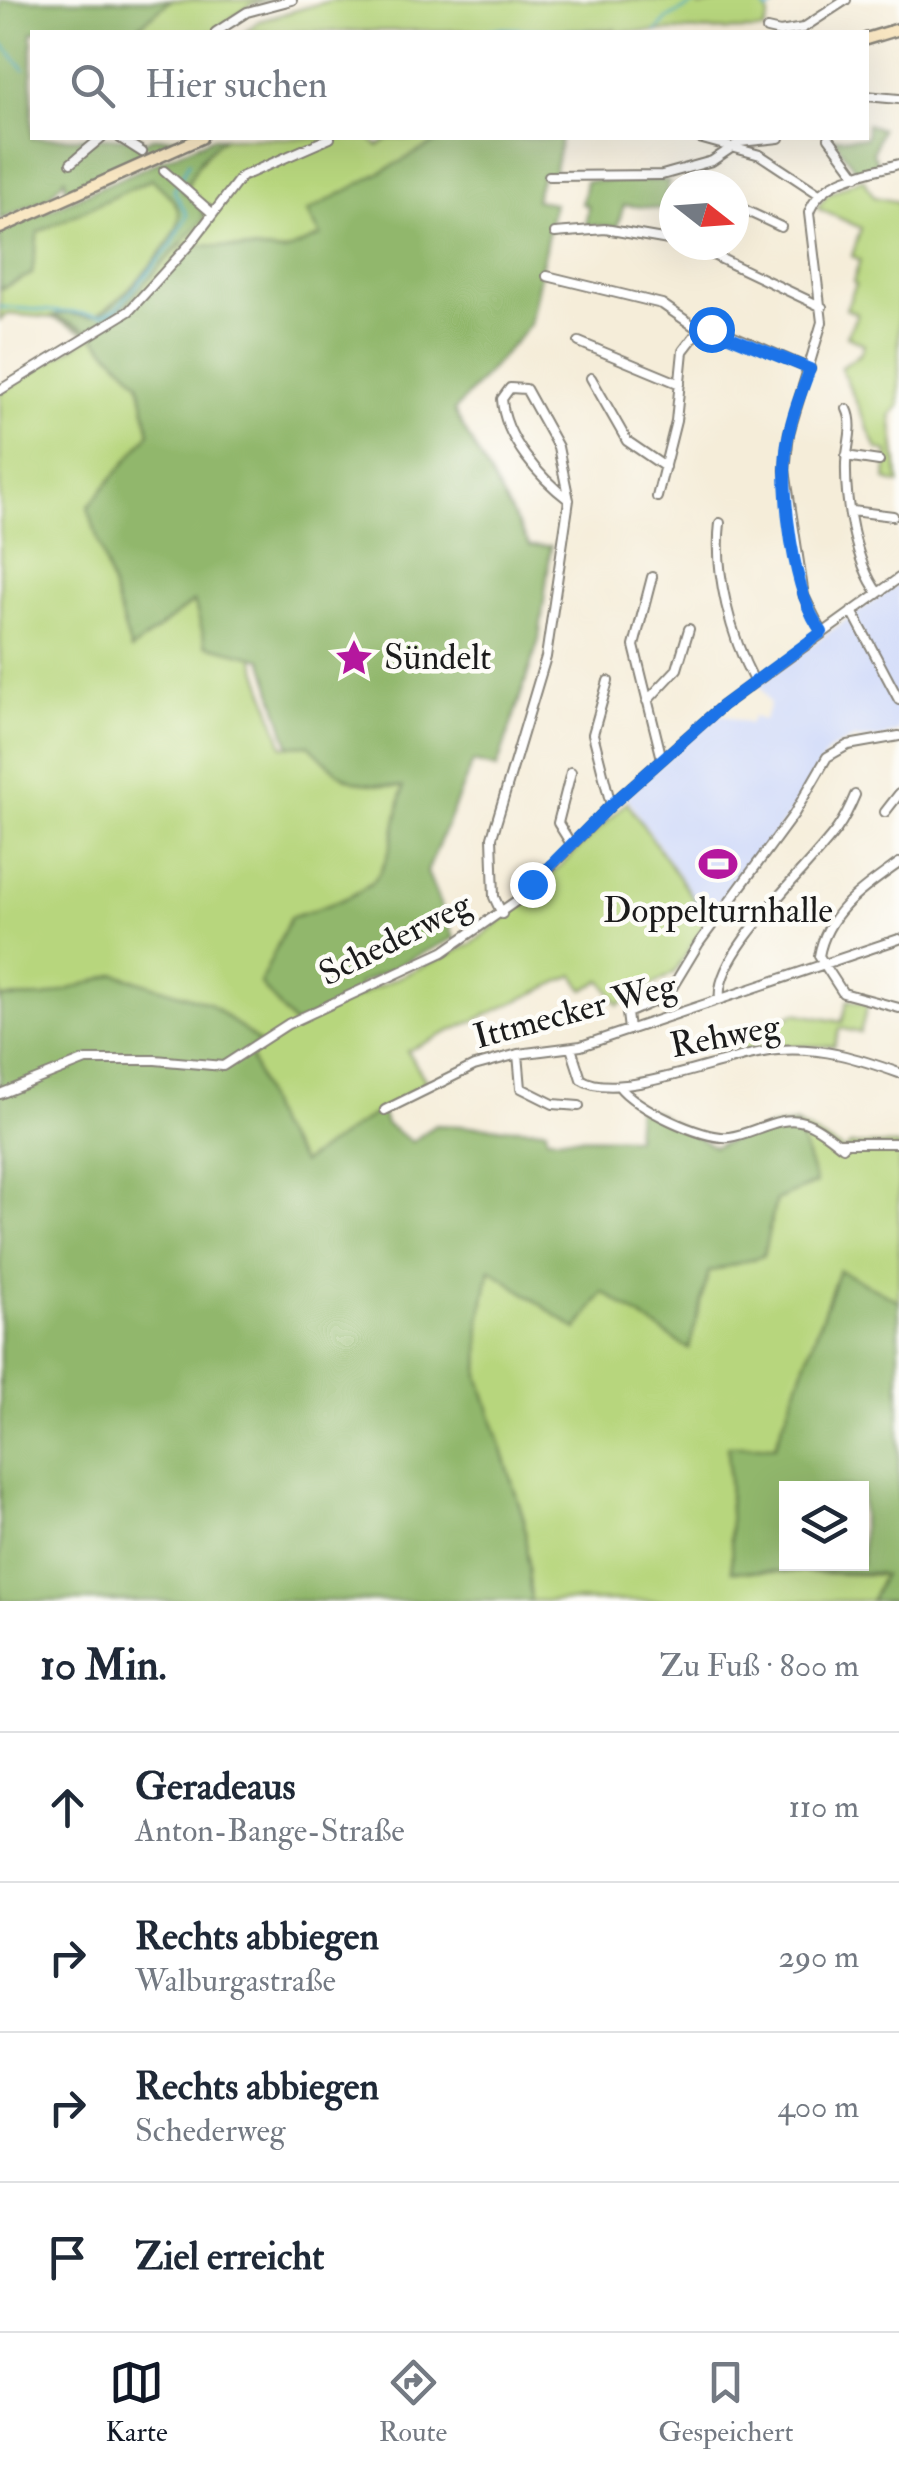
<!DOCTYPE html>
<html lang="de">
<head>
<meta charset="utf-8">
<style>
  :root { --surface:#fff; --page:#f2f2f3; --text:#1f2937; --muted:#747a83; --line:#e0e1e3; --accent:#111827 }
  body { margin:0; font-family:"IM FELL Double Pica",serif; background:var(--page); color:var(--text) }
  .controls { position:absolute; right:30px; bottom:30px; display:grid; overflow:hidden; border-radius:0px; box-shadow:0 10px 40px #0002 }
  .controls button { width:90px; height:90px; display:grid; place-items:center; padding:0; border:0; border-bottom:2px solid var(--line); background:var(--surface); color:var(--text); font:50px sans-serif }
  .compass { position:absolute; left:659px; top:170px; width:90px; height:90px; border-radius:50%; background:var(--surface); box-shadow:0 10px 40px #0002; rotate:107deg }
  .stop { position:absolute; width:30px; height:30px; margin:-22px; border:8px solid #1a73e8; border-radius:50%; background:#fff }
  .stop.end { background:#1a73e8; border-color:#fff; box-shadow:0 2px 10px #0008 }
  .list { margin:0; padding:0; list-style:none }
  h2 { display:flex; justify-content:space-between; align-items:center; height:130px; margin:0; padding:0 40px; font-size:42px }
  h2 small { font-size:32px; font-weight:400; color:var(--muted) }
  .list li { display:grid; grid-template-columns:65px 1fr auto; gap:30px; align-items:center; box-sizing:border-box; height:150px; padding:0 40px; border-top:2px solid var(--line) }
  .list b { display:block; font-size:38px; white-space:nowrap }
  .list p { margin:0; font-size:32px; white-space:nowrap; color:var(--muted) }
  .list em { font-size:32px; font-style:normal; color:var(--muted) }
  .icon { flex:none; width:55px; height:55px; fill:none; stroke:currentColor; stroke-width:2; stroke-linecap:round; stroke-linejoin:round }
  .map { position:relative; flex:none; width:899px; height:1601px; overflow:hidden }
  .search { position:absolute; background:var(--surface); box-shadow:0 10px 40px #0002; left:30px; right:30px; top:30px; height:110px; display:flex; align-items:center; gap:25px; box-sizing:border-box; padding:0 35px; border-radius:0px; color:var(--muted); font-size:38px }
  .sheet { height:730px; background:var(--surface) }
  nav { display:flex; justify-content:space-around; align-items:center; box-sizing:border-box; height:140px; border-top:2px solid var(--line); background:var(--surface); font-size:28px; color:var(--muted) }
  nav a { display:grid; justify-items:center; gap:5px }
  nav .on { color:var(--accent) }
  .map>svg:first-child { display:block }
</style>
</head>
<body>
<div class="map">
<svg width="899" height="1601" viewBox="0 0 899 1601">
  <rect width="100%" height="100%" fill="#fdfcf7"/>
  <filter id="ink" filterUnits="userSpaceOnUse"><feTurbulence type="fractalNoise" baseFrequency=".01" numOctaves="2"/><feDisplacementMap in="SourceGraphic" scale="20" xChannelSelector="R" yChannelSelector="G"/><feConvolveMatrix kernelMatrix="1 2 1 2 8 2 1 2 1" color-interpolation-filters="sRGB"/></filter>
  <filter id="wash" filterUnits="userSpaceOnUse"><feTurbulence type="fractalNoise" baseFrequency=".0048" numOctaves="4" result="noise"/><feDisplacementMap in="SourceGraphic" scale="40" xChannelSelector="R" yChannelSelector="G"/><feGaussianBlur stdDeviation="2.25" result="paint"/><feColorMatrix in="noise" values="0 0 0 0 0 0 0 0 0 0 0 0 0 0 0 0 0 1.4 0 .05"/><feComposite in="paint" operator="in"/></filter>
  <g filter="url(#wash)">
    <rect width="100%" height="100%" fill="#f5edd9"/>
    <path fill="#d0daf9" d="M 899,583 L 899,731 L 881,738 L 854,739 L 828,751 L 793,810 L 709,919 L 626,796 L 718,713 L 749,724 L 753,717 L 764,721 L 770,704 L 758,682 Z"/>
    <path fill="#b7d67d" stroke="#6a794c" stroke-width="2.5" d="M 171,0 L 273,0 L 252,4 L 213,32 L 132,32 Z
      M 332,0 L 693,0 L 700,7 C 723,0 742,0 765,6 L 769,16 L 764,30 L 587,32 L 616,29 L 245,32 L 259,21 Z
      M 223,138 L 370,138 L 378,146 L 389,138 L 444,140 L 307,212 L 322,236 L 284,252 L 190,244 L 148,292 L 93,336 L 139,382 L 150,434 L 89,507 L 131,650 L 194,601 L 206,645 L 253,656 L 283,747 L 309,744 C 348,784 347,781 403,787 C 384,888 386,886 290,918 L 311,1017 L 472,944 L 521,904 L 627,802 L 708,920 L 675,972 L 618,1005 L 602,980 L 584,990 L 574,975 L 407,1051 L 426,1081 L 302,1163 L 276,1127 L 251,1058 L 253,1048 L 116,974 L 45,997 L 0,998 L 0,392 L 92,336 L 53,318 L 7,314 L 0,320 L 0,289 L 32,274 L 37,232 L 152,179 C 165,192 184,204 178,224 C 173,244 113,313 93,316 C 78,318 70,308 55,316 L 89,331 L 184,243 C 183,191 183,175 223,138 Z
      M 863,178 L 874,197 L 899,202 L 899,406 L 891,415 L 899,484 L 886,480 L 888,452 L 877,449 L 841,368 L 860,354 L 864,344 L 847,336 L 857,314 L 846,309 L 856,284 L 853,282 L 860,260 L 852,256 L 861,228 L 817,208 L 828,194 Z
      M 848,1000 L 868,1004 L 860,1033 L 840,1028 L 834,1046 L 771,1046 L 732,1052 L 731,1048 L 795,1013 L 842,1022 Z
      M 796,1124 L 845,1151 L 850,1145 L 899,1145 L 899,1301 L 839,1270 L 775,1446 L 728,1447 L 732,1571 L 883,1575 L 871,1601 L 531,1601 L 524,1520 L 479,1376 L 480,1320 L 490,1268 L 577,1330 L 603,1292 L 763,1256 L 776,1200 L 815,1183 Z"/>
    <path fill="#91b76c" stroke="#566a44" stroke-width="2.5" fill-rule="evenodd" d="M 0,0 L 171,0 L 132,32 L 32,32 L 32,138 L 141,138 L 144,143 L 152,138 L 183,138 L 66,193 L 65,178 L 47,199 L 0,220 Z
      M 867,124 L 881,129 L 873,153 L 879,165 L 856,171 L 833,138 L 866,138 Z
      M 212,138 L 223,138 L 202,157 L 183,191 L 201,207 L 204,219 L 126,304 L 89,331 L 54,316 C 69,309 77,318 92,316 C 113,313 172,245 178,225 C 184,204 165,192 152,179 L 38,232 L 32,274 L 0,289 L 0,231 Z
      M 444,138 L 561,138 L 554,174 L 542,175 L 535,200 L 554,203 L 530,325 L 454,411 L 530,546 L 551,546 L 539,640 L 497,768 L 473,762 L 427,872 L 454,938 L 359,984 L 364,994 L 294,1025 L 260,983 L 290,918 C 386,886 384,888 403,787 C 344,781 350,786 309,745 L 289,746 L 262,659 L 206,645 L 194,601 L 131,650 L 88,507 L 150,433 L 139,382 L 92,335 L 148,292 L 190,244 L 284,252 L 321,236 L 307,212 Z
      M 661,180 L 669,182 L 662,209 L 624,205 L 617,227 L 586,225 L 588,205 L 582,204 L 586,181 Z
      M 116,974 L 209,1003 L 260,1043 L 253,1048 L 251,1058 L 276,1126 L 302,1163 L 381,1109 L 386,1124 L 412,1142 L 435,1125 L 546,1129 L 547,1137 L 635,1138 L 637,1108 L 655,1112 L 714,1147 L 771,1127 L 796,1124 L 816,1183 L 776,1200 L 763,1256 L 709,1272 L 689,1349 L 603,1292 L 577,1330 L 490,1269 L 480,1320 L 479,1376 L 524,1520 L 531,1601 L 0,1601 L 0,998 L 45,997 Z
      M 839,1270 L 899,1301 L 899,1601 L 871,1601 L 883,1575 L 877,1573 L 732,1571 L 728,1446 L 775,1446 ZM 786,1488 L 862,1488 L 862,1564 L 786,1564 Z"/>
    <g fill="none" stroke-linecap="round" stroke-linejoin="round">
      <path stroke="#42a9c2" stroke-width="2.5" d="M 759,0 L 768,11 L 782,0
        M 481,32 L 498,28 L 590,32
        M 656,32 L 668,18 L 702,0
        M 0,41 L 24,69
        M 0,307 L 103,315 L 116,309 L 171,246 L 187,215 L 174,191 L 189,162"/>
    </g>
  </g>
  <g filter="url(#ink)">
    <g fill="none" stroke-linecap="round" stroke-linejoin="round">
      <path stroke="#cac3b3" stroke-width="8" stroke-dasharray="8 4" stroke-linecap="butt" d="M 142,152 L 164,171"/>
      <g stroke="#88847a" stroke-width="12">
        <path id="minor" d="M 767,29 L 780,32
          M 216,32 L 247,12 L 292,0
          M 780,32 L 803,28 L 846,0
          M 866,96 L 899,99
          M 120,138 L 142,152
          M 699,138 L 760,155 L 819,194
          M 829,138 L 857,176
          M 71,163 L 101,138
          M 164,171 L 211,212
          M 549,176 L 662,175 L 712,161 L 740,142 L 779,138
          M 734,205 L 781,227
          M 555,233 L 605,229 L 674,241
          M 692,245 L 822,307
          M 547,276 L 662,304 L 701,331
          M 579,342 L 680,384
          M 591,378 L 627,441 L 665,467
          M 0,390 L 129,311 L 190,244 L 241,177 L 330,138
          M 847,409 C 855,425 847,446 846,463 C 845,502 855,562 878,593
          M 846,456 L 879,461
          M 657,497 L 676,421 L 683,351 L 696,334 L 720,330 L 810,369
          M 852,511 L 893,516
          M 720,523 C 714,573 731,637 754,681
          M 652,577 L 634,646 L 662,759
          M 852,611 L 899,700
          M 822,632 L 804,596 L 785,470 L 789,433 L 822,322 L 809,213 C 821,177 867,173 899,164
          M 608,681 L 593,734 L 611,805
          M 647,701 L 677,669 L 689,629
          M 571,772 L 558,823 L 571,844
          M 885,812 L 899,794
          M 899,863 C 864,888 827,911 819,956 L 843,993 L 899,1008
          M 502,914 L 494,897 L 492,837 L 546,657 L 569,500 L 558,447 L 526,389 L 510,388 L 502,399 C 504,438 540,478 569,500
          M 720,999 C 713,954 811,866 837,829 C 844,819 850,807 855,795
          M 629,1030 L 627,1013 L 667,996 L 699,943 L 794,814 L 827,757 L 848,745 L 899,736
          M 571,1048 L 581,1079 C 619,1104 729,1053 778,1050 C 823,1047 857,1058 899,1073
          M 518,1054 L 521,1088 L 553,1104 L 579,1106
          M 619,1086 C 634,1107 703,1140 729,1137 C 753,1134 780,1114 804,1122 C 818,1126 832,1139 843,1147
          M 0,1094 L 86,1060 L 155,1060 L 223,1066 L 288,1024 L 443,952 L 519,899 L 611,805 L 722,706 L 899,578
          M 385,1110 L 474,1066 L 518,1054 L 581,1046 L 899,939
          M 838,1143 L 899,1143"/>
      </g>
      <g stroke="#88847a" stroke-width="15">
        <path id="secondary" d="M 866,39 L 899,29
          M 0,228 L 201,138"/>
      </g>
      <use href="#minor" stroke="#fff" stroke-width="8"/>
      <use href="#secondary" stroke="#f9e7c3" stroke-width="10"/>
    </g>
  </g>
  <g fill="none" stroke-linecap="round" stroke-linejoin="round" filter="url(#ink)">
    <path stroke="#1a73e8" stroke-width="12" d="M 532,884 L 611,805 L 722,706 L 822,632 C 793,595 780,490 787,443 C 791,417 801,393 810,369 L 711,329"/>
  </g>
  <defs>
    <g id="sight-bare" transform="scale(3)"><path d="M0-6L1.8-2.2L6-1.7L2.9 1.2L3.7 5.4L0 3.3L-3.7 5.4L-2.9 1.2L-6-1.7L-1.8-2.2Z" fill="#b5179e" stroke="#fdfcf7" stroke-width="2.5" paint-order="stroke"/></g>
    <g id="stadium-bare" transform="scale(3)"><path d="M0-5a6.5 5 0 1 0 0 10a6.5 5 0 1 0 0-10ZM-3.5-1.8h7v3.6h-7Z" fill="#b5179e" stroke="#fdfcf7" stroke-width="2.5" paint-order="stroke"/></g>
  </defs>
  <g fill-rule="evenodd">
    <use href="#sight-bare" x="354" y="658"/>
    <use href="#stadium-bare" x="718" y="864"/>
  </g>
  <g text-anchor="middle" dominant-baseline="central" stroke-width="9" stroke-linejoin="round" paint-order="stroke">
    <g font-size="35" fill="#1c1c1c" stroke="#fdfcf7" text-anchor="start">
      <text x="384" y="658">Sündelt</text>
      <text x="718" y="911" text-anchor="middle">Doppelturnhalle</text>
    </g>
    <g font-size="35" fill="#1c1c1c" stroke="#fdfcf7">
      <text transform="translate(395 939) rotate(-27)">Schederweg</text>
      <text transform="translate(575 1011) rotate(-15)">Ittmecker Weg</text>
      <text transform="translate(725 1036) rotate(-11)">Rehweg</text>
    </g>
  </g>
</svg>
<div class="controls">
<button><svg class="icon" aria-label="layers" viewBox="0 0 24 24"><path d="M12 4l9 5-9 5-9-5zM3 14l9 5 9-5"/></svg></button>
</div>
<svg class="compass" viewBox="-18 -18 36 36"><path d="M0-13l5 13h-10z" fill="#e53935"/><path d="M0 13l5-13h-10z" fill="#747a83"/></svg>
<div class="stop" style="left:711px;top:329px"></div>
<div class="stop end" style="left:532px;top:884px"></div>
<div class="search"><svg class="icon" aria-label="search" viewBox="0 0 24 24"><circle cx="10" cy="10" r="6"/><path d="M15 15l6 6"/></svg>Hier suchen</div>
</div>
<section class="sheet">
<h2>10 Min.<small>Zu Fuß · 800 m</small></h2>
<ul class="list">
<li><svg class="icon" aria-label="ahead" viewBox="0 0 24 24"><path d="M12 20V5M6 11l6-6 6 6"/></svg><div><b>Geradeaus</b><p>Anton-Bange-Straße</p></div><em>110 m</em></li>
<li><svg class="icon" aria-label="right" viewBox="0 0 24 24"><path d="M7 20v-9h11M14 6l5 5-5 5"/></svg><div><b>Rechts abbiegen</b><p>Walburgastraße</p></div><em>290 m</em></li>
<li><svg class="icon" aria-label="right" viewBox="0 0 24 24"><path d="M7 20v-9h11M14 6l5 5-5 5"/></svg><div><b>Rechts abbiegen</b><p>Schederweg</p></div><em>400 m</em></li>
<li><svg class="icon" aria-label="arrive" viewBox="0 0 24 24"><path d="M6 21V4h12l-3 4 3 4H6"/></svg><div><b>Ziel erreicht</b></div></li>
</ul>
</section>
<nav>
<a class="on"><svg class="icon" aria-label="map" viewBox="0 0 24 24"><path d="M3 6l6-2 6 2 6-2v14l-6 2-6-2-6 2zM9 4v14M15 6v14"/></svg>Karte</a>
<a><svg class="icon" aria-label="directions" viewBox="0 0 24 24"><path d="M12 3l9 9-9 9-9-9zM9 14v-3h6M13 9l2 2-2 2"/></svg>Route</a>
<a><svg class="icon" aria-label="saved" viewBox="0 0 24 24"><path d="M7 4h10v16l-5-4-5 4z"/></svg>Gespeichert</a>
</nav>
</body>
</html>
